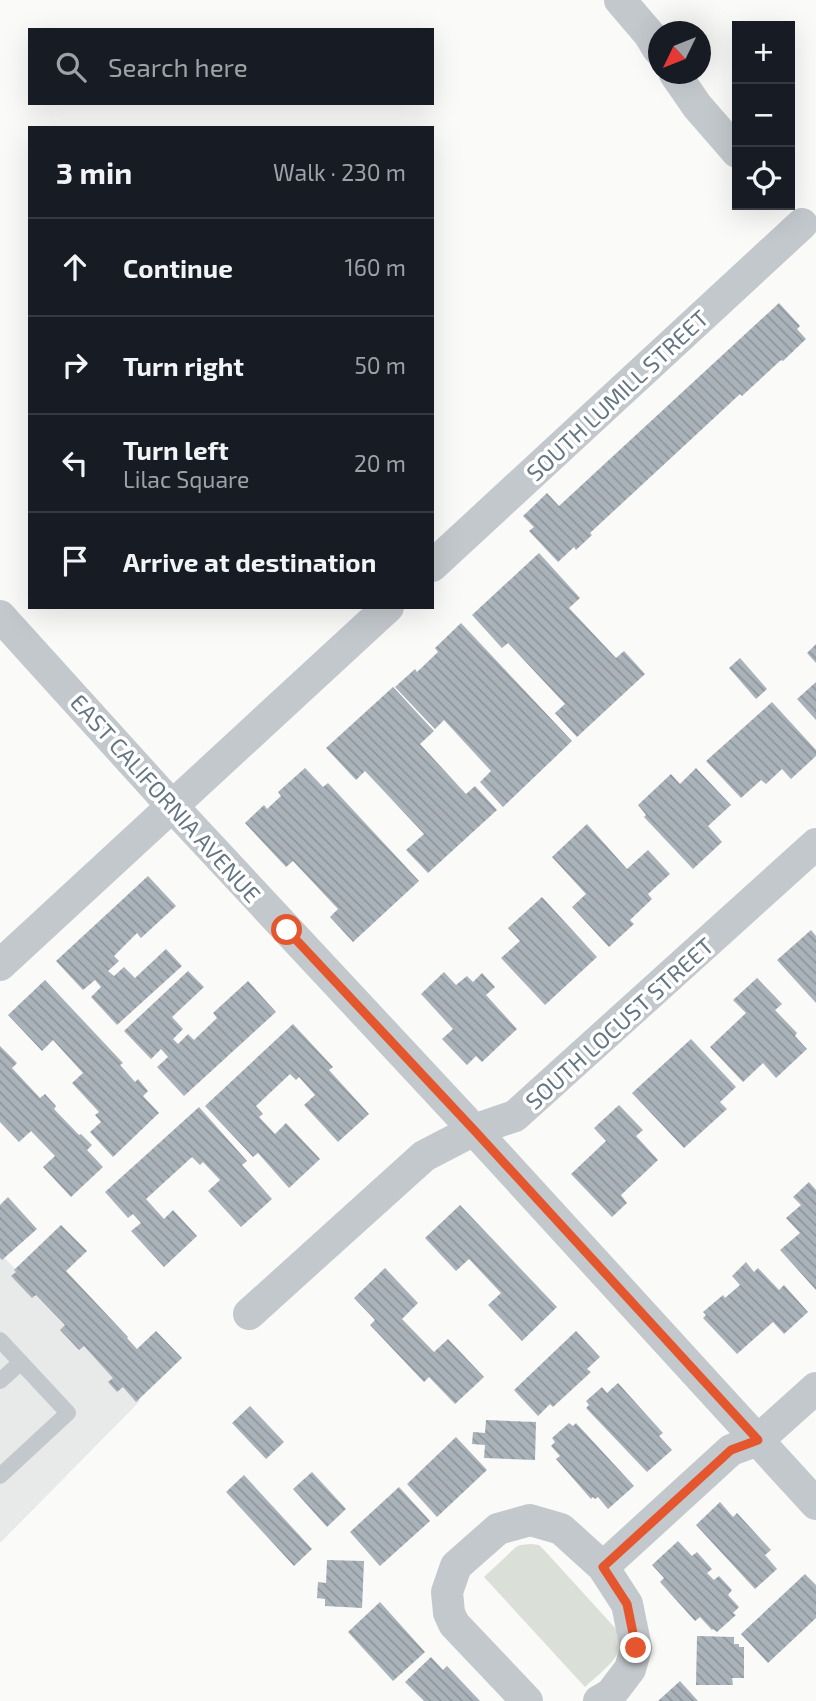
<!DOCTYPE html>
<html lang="en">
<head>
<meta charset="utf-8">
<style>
  :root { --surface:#171b24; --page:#20242c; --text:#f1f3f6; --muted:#9ea1a6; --line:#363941 }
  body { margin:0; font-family:"Exo 2",sans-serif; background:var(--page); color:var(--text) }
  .controls { position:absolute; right:21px; top:21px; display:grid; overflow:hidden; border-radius:0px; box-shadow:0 7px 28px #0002 }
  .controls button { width:63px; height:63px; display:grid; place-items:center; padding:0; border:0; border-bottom:2px solid var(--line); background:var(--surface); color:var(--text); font:35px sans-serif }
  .compass { position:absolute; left:648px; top:21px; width:63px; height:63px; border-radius:50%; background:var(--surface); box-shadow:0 7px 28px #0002; rotate:227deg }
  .stop { position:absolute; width:21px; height:21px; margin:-16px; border:5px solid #e4572e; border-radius:50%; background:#fff }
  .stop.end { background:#e4572e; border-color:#fff; box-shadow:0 2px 7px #0008 }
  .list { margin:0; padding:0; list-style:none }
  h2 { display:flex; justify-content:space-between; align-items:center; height:91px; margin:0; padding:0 28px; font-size:30px }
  h2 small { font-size:23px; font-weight:400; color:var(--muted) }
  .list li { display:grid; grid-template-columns:46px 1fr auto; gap:21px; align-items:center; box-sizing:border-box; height:98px; padding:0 28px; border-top:2px solid var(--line) }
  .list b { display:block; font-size:26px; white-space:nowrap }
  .list p { margin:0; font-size:23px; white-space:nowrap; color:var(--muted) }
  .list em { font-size:23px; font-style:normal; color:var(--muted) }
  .icon { flex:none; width:38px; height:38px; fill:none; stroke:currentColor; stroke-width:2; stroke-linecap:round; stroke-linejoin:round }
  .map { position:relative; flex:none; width:816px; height:1701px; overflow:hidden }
  .search { position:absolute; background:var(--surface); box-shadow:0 7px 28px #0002; left:28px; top:28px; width:406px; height:77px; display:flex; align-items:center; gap:18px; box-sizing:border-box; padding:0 24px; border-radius:0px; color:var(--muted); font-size:26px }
  .panel { position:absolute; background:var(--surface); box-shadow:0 7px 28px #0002; left:28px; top:126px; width:406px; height:483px; border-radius:0px }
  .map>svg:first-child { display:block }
</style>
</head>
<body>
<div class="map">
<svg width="816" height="1701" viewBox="0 0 816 1701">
  <defs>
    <pattern id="building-back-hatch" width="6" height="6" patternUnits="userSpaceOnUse" patternTransform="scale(1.75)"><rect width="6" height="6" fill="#aab3b9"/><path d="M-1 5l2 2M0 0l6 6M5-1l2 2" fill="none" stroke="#8e969c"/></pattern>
  </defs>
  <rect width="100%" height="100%" fill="#fafaf8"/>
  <path fill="#e8e9e9" d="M 0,1253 L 140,1401 L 0,1543 Z"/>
  <path fill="#dadfd7" d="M 531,1544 L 539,1545 L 545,1551 L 617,1630 C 618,1635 620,1642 619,1648 C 618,1661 594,1678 585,1687 L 484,1577 L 516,1547 L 520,1545 Z"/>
  <path fill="url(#building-back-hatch)" d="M 779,303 L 800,326 L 797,329 L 806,339 L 783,361 L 781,360 L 742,396 L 740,394 L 590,533 L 592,535 L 576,550 L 574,547 L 558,562 L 529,531 L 534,527 L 523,516 L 547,493 L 559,506 Z
    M 539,553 L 580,598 L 569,608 L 616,658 L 624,651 L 645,674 L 577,737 L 555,713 L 565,704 L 508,643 L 502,648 L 472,615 Z
    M 461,623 L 572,741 L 503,807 L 480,782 L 491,771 L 444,720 L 435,729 L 395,687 L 415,669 L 417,672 L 438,652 L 435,648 Z
    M 816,644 L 816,663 L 807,653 Z
    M 740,658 L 767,689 L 756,699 L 729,668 Z
    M 816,682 L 816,720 L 797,699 Z
    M 393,687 L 434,731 L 420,744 L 466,794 L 475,786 L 497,810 L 428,873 L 406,850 L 424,834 L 365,771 L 356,780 L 326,748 Z
    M 772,702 L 816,750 L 816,756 L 791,779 L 782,769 L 766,784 L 761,780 L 741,798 L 706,761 Z
    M 305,768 L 323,787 L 328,783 L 419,881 L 353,942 L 330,917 L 338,909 L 293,861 L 286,867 L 245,823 L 264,805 L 267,809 L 281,796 L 278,792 Z
    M 696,768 L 731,805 L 708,826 L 722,842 L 693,869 L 644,817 L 646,815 L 638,805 L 671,774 L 680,784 Z
    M 587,824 L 627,869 L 648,850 L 670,874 L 648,894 L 652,899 L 630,920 L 634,924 L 609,947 L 572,907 L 586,894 L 552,857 Z
    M 148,876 L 176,906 L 141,938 L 137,933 L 114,956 L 119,961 L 108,971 L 114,976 L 124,967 L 135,978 L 166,949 L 182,966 L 117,1025 L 91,997 L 101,987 L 95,980 L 83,990 L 56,961 Z
    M 542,897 L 597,957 L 545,1005 L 501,958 L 520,941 L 508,928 Z
    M 811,930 L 816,936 L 816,1003 L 777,960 Z
    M 188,971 L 204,987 L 172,1017 L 183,1029 L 173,1039 L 178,1044 L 188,1034 L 194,1040 L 217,1018 L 213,1013 L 248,981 L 276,1012 L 184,1096 L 157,1067 L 168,1057 L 161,1049 L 151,1059 L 124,1031 Z
    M 444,972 L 456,985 L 467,976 L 473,982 L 482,973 L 495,987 L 486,995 L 517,1029 L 482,1062 L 476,1056 L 467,1065 L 442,1039 L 453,1029 L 421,994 Z
    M 757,978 L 782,1004 L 775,1010 L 797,1033 L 795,1036 L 807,1049 L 776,1078 L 763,1063 L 743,1082 L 710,1047 L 746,1013 L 733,1000 Z
    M 45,980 L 123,1063 L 120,1065 L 135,1082 L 138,1079 L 148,1091 L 143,1096 L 159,1113 L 113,1157 L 90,1132 L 101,1122 L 95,1115 L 99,1112 L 72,1083 L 83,1073 L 53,1040 L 42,1051 L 8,1015 Z
    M 293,1024 L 333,1067 L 329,1070 L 369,1114 L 338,1142 L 304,1105 L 315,1095 L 299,1077 L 296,1080 L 290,1074 L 256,1106 L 263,1114 L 259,1117 L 275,1134 L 286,1123 L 320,1159 L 289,1188 L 258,1153 L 253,1157 L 205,1106 Z
    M 691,1039 L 736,1087 L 720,1102 L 727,1109 L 684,1148 L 632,1093 Z
    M 0,1046 L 17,1063 L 12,1068 L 40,1098 L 45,1094 L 56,1106 L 54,1109 L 79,1135 L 81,1134 L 92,1145 L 87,1150 L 103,1167 L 71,1197 L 43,1167 L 55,1156 L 31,1131 L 19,1142 L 0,1122 Z
    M 619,1105 L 643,1130 L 636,1136 L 658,1160 L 621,1195 L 627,1203 L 612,1217 L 571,1174 L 606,1141 L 594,1128 Z
    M 199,1107 L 247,1161 L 242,1165 L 272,1199 L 241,1227 L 208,1191 L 220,1180 L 203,1162 L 200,1165 L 192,1157 L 146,1199 L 164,1219 L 173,1210 L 197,1236 L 164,1267 L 131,1231 L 141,1223 L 133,1214 L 128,1218 L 105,1192 Z
    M 809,1182 L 816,1190 L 816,1290 L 780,1250 L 800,1233 L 786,1218 L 801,1205 L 793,1197 Z
    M 8,1197 L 37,1229 L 2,1260 L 0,1258 L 0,1205 Z
    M 460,1205 L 557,1307 L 522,1341 L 488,1305 L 501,1293 L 469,1259 L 456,1271 L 425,1238 Z
    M 61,1225 L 87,1251 L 66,1271 L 128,1337 L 127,1338 L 137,1349 L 156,1331 L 182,1358 L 136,1402 L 123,1387 L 117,1392 L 108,1382 L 113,1378 L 84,1346 L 79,1350 L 60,1330 L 65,1325 L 36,1295 L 32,1298 L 11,1276 L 16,1272 L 14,1270 Z
    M 746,1262 L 754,1272 L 758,1268 L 779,1290 L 784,1285 L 808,1312 L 784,1334 L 773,1322 L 737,1354 L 703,1318 L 706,1315 L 703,1312 L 723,1295 L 725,1298 L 740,1285 L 732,1276 Z
    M 385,1268 L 418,1303 L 402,1319 L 434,1352 L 448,1339 L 484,1377 L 455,1404 L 429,1377 L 424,1382 L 370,1325 L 375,1320 L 354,1298 Z
    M 576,1331 L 600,1357 L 587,1369 L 591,1372 L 553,1407 L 550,1404 L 538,1416 L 514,1390 Z
    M 618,1383 L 663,1433 L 659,1436 L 672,1450 L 647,1472 L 586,1408 L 589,1405 L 586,1401 L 602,1387 L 607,1393 Z
    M 250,1406 L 284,1442 L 266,1459 L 232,1423 Z
    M 486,1420 L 536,1422 L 535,1460 L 484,1458 L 485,1445 L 472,1444 L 473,1432 L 485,1433 Z
    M 569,1423 L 573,1426 L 576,1423 L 634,1486 L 608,1509 L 598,1497 L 595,1499 L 593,1497 L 591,1499 L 556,1459 L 560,1456 L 551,1446 L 555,1442 L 552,1438 Z
    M 456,1437 L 487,1470 L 437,1517 L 407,1484 Z
    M 312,1472 L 346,1509 L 327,1527 L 293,1489 Z
    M 244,1475 L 312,1549 L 294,1566 L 226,1492 Z
    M 399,1487 L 430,1521 L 380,1566 L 350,1532 Z
    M 720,1502 L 733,1517 L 737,1513 L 771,1550 L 765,1555 L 777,1569 L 755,1589 L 696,1525 Z
    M 678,1541 L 692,1556 L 697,1552 L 712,1569 L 707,1573 L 714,1580 L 719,1576 L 732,1590 L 728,1595 L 739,1607 L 733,1613 L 736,1615 L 717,1632 L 713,1629 L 712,1630 L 700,1617 L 695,1621 L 660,1582 L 664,1578 L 652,1565 Z
    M 327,1560 L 364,1561 L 362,1608 L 325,1606 L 325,1599 L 317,1598 L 318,1582 L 326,1583 Z
    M 805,1574 L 816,1585 L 816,1618 L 768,1663 L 741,1634 Z
    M 380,1602 L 425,1652 L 393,1681 L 348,1632 Z
    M 697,1636 L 734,1637 L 734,1644 L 739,1644 L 739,1647 L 744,1647 L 744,1678 L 732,1678 L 733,1685 L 696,1685 Z
    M 431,1657 L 443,1670 L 447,1666 L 480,1701 L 424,1701 L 405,1682 Z
    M 680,1681 L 698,1701 L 658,1701 Z"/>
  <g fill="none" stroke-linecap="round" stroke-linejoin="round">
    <path stroke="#c3c8cc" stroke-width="16" d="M 0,1340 L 68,1413 L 0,1476
      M 0,1381 L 21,1362"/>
    <path stroke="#c3c8cc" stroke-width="32" d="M 620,0 L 649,34 L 658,49
      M 675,74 L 697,106 L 737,152
      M 432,566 L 802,224
      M 0,616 L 173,807 L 474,1130 L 816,1504
      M 0,965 L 388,607
      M 249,1314 L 424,1156 L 474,1130 L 515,1116 L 816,844
      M 603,1567 L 731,1450 L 758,1440 L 816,1388
      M 527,1701 L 454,1624 L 449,1613 L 447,1592 L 456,1566 L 498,1529 L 530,1520 L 561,1529 L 603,1567 L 627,1604 L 636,1648 L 630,1669 L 611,1694 L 599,1701"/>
  </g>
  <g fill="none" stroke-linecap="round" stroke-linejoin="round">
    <path stroke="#e4572e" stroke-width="9" d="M 287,930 L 474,1130 L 758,1440 L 731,1450 L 603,1567 L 627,1604 L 636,1648"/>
  </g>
  <g text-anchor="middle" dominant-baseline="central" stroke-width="7" stroke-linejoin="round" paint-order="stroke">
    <g font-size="23" fill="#657683" stroke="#fff">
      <text transform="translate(617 395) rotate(-43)">SOUTH LUMILL STREET</text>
      <text transform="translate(166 798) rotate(48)">EAST CALIFORNIA AVENUE</text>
      <text transform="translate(619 1023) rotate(-42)">SOUTH LOCUST STREET</text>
    </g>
  </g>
</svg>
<div class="controls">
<button>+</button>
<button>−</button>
<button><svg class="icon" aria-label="locate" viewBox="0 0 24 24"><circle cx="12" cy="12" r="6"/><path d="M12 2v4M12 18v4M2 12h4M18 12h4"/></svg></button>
</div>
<svg class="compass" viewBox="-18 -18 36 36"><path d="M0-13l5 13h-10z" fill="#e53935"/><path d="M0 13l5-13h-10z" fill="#9ea1a6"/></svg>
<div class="stop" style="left:287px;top:930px"></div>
<div class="stop end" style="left:636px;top:1648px"></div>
<div class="search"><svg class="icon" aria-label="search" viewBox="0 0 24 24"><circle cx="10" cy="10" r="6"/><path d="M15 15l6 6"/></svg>Search here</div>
<section class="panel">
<h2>3 min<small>Walk · 230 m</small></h2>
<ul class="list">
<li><svg class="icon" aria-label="ahead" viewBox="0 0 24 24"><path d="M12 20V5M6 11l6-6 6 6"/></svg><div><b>Continue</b></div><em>160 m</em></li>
<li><svg class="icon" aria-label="right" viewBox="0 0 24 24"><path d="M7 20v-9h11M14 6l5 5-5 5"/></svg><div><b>Turn right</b></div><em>50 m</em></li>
<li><svg class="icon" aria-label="left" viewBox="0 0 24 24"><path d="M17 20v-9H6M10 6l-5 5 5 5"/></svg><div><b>Turn left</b><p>Lilac Square</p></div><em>20 m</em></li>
<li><svg class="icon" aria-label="arrive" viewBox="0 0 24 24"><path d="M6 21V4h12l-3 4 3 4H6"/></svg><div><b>Arrive at destination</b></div></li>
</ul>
</section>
</div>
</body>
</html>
